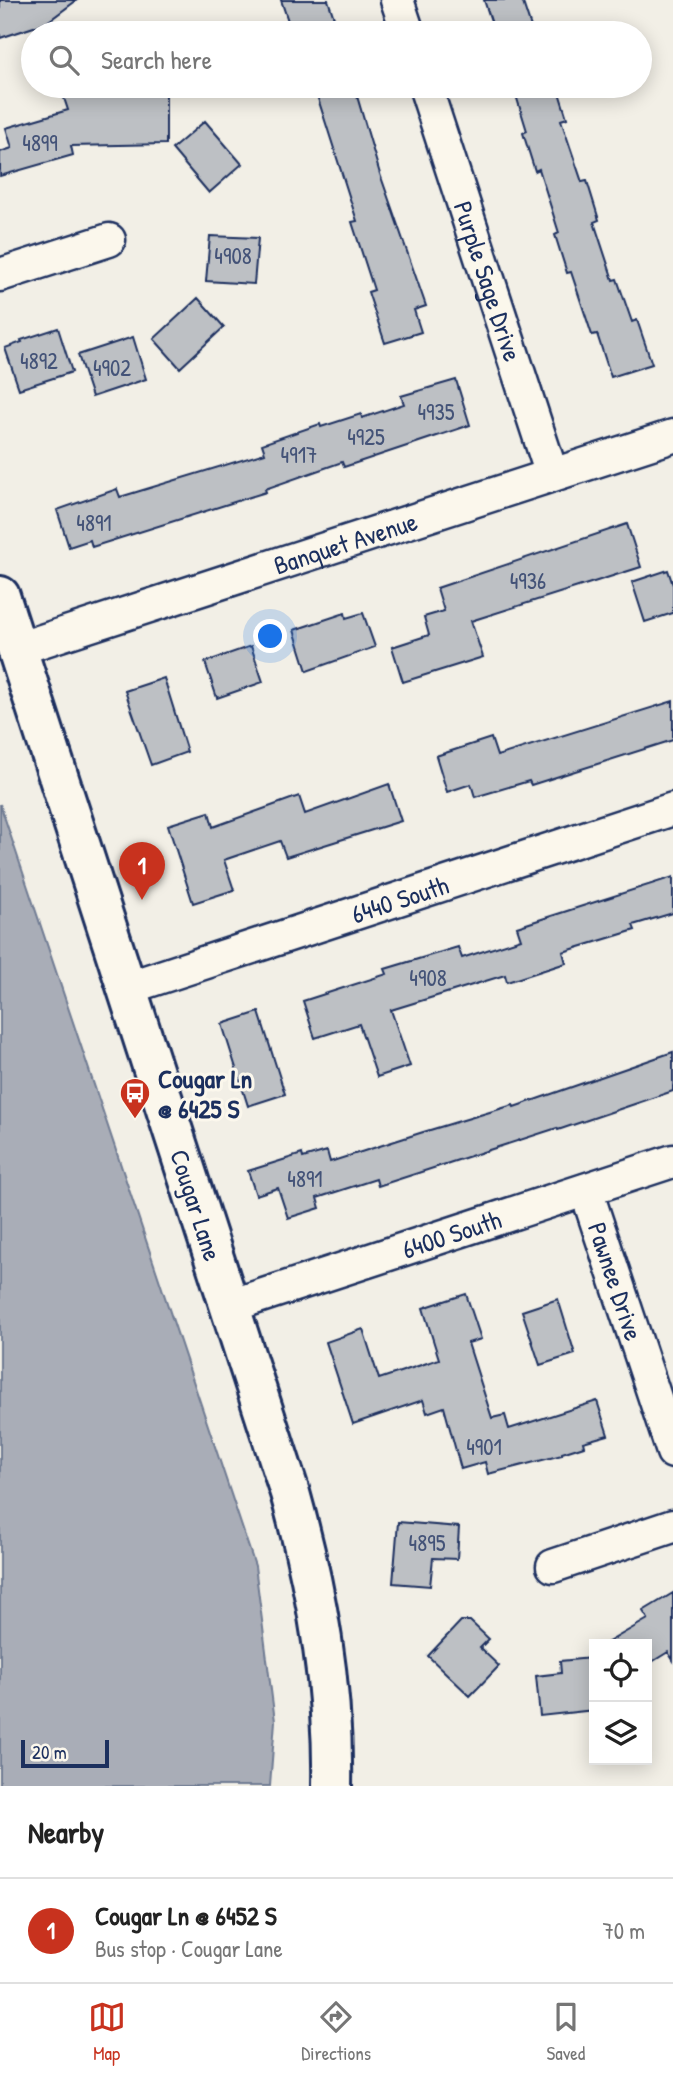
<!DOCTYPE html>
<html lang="en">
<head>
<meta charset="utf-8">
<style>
  :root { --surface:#fff; --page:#f2f2f2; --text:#222; --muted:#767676; --line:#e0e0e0; --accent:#c8321e }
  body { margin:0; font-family:"Patrick Hand",sans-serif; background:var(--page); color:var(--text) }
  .controls { position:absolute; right:21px; bottom:21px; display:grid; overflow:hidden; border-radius:0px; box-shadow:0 4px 18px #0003 }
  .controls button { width:63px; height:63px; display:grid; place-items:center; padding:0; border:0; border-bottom:2px solid var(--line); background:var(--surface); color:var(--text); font:35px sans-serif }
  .scale { position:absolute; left:21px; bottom:18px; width:88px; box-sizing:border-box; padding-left:7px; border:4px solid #1b2f5e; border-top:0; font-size:19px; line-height:24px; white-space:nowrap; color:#1b2f5e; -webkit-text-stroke:5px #fbf7ec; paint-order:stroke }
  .you { position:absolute; left:271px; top:637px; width:24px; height:24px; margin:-18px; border:5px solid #fff; border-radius:50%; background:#1a73e8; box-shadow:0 0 0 10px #1a73e833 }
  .badge { display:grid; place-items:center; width:46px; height:46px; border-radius:50%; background:var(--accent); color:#fff; font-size:23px; font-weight:700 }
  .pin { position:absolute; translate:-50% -58px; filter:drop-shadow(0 2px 4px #0008) }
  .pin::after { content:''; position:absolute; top:37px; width:24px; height:21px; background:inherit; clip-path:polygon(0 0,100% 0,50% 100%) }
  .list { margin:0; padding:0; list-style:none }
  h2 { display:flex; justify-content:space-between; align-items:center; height:91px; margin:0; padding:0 28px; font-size:30px }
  h2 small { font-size:23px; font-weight:400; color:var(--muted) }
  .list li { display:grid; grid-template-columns:46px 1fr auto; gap:21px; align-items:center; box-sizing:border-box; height:105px; padding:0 28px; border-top:2px solid var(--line) }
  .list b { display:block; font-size:26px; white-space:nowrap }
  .list p { margin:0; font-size:23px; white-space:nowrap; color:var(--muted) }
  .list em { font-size:23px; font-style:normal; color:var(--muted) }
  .icon { flex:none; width:38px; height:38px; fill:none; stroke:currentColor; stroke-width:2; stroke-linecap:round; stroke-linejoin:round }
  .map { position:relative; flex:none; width:673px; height:1786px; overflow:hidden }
  .search { position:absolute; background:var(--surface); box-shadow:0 4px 18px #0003; left:21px; right:21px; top:21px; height:77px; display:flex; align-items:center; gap:18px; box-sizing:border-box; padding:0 24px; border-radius:38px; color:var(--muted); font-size:26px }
  .sheet { height:196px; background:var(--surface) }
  nav { display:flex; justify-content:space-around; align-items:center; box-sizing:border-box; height:98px; border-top:2px solid var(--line); background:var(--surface); font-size:19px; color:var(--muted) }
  nav a { display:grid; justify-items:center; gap:4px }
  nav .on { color:var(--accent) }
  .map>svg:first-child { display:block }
</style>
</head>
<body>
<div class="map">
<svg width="673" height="1786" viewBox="0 0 673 1786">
  <rect width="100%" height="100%" fill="#f2efe6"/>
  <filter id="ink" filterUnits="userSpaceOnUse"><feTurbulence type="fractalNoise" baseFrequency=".0143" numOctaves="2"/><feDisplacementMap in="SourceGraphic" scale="14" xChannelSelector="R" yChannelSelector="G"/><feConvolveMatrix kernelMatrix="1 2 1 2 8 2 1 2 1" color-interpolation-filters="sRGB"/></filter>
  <g filter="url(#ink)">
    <path fill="#a9adb7" stroke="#707b93" stroke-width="2" d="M 0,804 L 255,1566 L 275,1721 L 270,1786 L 0,1786 Z"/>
    <path fill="#bdc0c4" stroke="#1b2f5e" stroke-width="2" d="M 0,0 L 77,0 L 46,23 L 0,38 Z
      M 281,0 L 328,0 L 339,33 L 292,33 Z
      M 484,0 L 522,0 L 533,33 L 495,33 Z
      M 60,86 L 90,86 L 92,93 L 166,91 L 166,144 L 71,146 L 73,155 L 0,176 L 0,152 L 12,148 L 6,128 L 68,110 Z
      M 314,86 L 354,86 L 380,174 L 426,306 L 414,310 L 421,332 L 385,343 L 368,292 L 374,290 L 352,222 L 357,221 Z
      M 535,86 L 557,86 L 567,118 L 561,120 L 582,182 L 587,181 L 599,220 L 594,222 L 613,280 L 617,279 L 632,322 L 637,320 L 652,364 L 611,377 L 597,334 L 592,335 L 571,272 L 567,273 L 555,235 L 559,233 L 539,169 L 535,171 L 523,133 L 527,131 L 515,92 Z
      M 205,121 L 242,164 L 209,193 L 172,149 Z
      M 210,236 L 258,238 L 254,284 L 206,281 Z
      M 198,298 L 224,327 L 180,368 L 154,339 Z
      M 58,328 L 72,372 L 19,389 L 5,348 L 22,342 L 21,340 Z
      M 133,337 L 146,379 L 92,397 L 78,355 Z
      M 456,380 L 470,425 L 344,467 L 342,462 L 265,489 L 266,492 L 92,547 L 90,540 L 69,547 L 57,510 L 117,489 L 120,497 L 265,453 L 262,444 L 320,424 L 321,427 L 361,414 L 362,418 L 404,404 L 401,396 Z
      M 627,524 L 641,567 L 471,621 L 483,657 L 403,682 L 392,647 L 429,635 L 424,617 L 444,611 L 437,588 Z
      M 668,570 L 673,585 L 673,613 L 645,622 L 632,582 Z
      M 345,613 L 346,618 L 363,613 L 375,647 L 307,671 L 294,630 Z
      M 251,646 L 263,682 L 217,698 L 205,662 Z
      M 164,678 L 187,752 L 151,765 L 125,691 Z
      M 673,701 L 673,740 L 531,785 L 529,781 L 475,797 L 471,784 L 447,792 L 436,756 L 491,738 L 497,756 Z
      M 389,784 L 401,821 L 286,857 L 280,841 L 224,860 L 234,890 L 193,903 L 168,825 L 209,812 L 213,827 L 299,796 L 305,814 Z
      M 673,877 L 673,913 L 633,925 L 635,930 L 563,952 L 566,963 L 507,982 L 505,975 L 391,1010 L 410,1066 L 377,1077 L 359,1024 L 315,1038 L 303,1001 L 387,974 L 385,969 L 458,947 L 462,958 L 521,939 L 517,927 Z
      M 259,1012 L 285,1094 L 248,1106 L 222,1024 Z
      M 673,1052 L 673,1091 L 558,1130 L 557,1128 L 378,1186 L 376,1179 L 317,1198 L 320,1208 L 288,1218 L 278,1188 L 256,1195 L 248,1171 L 302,1154 L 303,1158 L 327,1151 L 330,1162 L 420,1133 L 513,1105 L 514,1107 Z
      M 466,1294 L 481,1339 L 468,1343 L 492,1418 L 505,1415 L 509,1429 L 597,1401 L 608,1435 L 583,1442 L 584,1446 L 562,1453 L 562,1455 L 488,1474 L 485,1462 L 461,1469 L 444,1407 L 427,1413 L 423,1400 L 353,1424 L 326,1342 L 363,1329 L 379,1379 L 439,1359 L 423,1308 Z
      M 558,1299 L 575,1354 L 540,1365 L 522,1311 Z
      M 398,1522 L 459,1527 L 457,1559 L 433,1558 L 430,1586 L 393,1583 Z
      M 673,1593 L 673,1660 L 668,1652 L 647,1665 L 647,1644 L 605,1644 L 648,1619 L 643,1611 Z
      M 461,1621 L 470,1621 L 489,1639 L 480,1648 L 499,1666 L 470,1696 L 428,1656 Z
      M 591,1658 L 594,1710 L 540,1716 L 536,1676 L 561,1673 L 560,1661 Z"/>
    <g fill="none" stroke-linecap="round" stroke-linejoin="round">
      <g stroke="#1b2f5e" stroke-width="37">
        <g id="minor">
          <path d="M 397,0 L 408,33"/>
          <path id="s1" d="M 425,86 L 552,475"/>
          <path d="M 0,275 L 109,240"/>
          <path id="s2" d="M 17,649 L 673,436"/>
          <path id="s3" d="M 127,988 L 673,809"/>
          <path id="s4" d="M 586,1190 L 673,1452"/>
          <path id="s5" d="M 230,1306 L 673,1161"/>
          <path d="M 553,1566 L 673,1526"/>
        </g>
      </g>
      <g stroke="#1b2f5e" stroke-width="44">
        <g id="major">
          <path id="s6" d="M 0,596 L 290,1493 C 317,1590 334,1686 332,1786"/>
        </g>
      </g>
      <use href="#minor" stroke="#fbf7ec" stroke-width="32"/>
      <use href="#major" stroke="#fbf7ec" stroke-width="38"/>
    </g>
  </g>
  <defs>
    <g id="bus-pin" transform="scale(1.575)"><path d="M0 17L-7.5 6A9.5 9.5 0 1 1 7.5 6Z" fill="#c8321e" stroke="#fbf7ec"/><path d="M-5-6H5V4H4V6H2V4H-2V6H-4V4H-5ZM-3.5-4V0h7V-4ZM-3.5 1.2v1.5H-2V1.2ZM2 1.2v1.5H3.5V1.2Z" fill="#fff"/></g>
  </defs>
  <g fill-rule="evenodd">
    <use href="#bus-pin" x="135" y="1093"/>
  </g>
  <g text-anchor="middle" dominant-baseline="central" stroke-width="6" stroke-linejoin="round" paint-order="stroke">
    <g font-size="23" fill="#445378">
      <text x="40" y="142">4899</text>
      <text x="233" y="255">4908</text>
      <text x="39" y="360">4892</text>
      <text x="112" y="367">4902</text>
      <text x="436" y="411">4935</text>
      <text x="366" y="436">4925</text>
      <text x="299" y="454">4917</text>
      <text x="94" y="522">4891</text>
      <text x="528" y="580">4936</text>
      <text x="428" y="977">4908</text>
      <text x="305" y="1178">4891</text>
      <text x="484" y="1446">4901</text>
      <text x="427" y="1542">4895</text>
    </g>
    <g font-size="26" fill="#1b2f5e" stroke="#fbf7ec">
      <text stroke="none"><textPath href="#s1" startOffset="205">Purple Sage Drive</textPath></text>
      <text stroke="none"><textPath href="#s2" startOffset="345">Banquet Avenue</textPath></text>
      <text stroke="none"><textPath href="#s3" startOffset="287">6440 South</textPath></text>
      <text stroke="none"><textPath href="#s6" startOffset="640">Cougar Lane</textPath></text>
      <text stroke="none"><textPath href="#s5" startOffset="233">6400 South</textPath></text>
      <text stroke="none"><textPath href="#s4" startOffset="96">Pawnee Drive</textPath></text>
    </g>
    <g font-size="26" font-weight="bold" fill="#1b2f5e" stroke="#fbf7ec" text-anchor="start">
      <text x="158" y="1078">Cougar Ln<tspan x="158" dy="30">@ 6425 S</tspan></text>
    </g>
  </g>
</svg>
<div class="controls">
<button><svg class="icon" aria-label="locate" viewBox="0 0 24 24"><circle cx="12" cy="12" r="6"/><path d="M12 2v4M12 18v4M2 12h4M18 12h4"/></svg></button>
<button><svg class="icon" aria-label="layers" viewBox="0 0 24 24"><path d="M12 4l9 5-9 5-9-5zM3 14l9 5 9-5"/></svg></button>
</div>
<div class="scale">20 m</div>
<div class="you"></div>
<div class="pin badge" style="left:142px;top:900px">1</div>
<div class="search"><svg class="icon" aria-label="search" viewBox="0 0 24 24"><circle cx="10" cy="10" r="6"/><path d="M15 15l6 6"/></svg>Search here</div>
</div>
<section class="sheet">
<h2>Nearby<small></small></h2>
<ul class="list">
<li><span class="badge">1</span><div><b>Cougar Ln @ 6452 S</b><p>Bus stop · Cougar Lane</p></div><em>70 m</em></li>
</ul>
</section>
<nav>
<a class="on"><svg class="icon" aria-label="map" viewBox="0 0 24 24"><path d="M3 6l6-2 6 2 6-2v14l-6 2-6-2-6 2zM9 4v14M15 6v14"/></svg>Map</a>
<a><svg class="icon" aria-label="directions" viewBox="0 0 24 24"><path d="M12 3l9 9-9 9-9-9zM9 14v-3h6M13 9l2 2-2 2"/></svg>Directions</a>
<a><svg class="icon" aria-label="saved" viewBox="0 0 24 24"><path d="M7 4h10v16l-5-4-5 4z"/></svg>Saved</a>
</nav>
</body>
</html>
